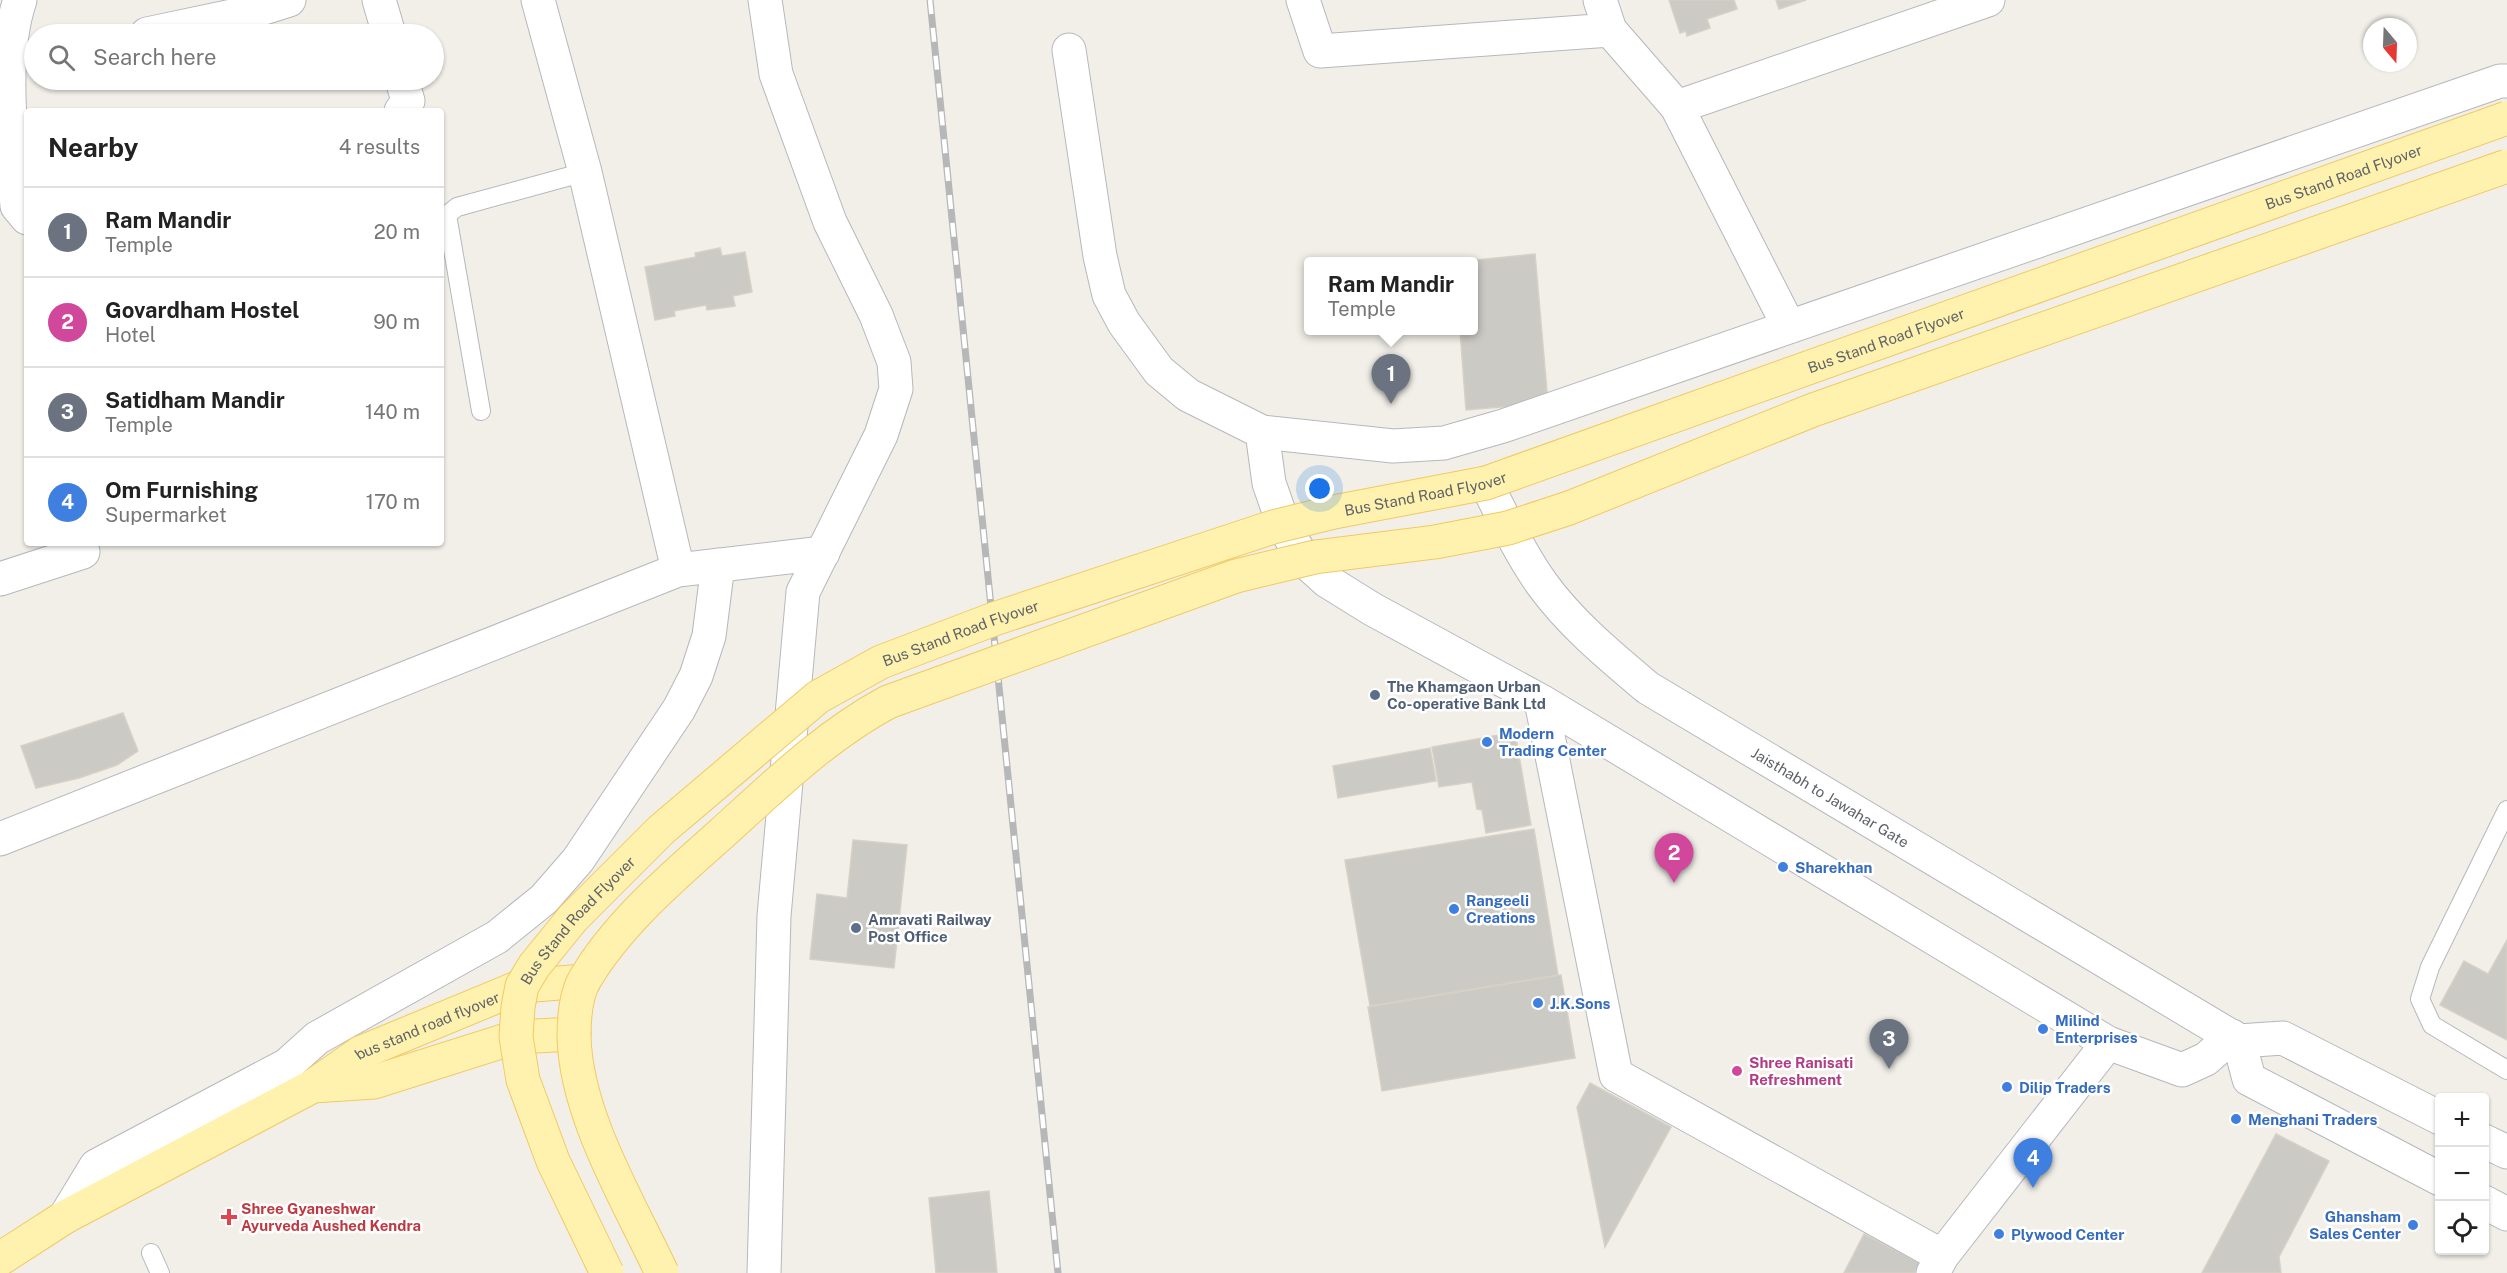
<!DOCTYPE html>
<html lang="en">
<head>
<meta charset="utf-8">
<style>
  :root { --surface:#fff; --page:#f6f6f6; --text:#222; --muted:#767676; --line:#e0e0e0; --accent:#0b8043 }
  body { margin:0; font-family:"Public Sans",sans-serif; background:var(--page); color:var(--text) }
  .controls { position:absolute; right:18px; bottom:18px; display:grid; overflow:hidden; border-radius:6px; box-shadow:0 2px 4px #0004 }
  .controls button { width:54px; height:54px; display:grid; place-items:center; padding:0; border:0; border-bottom:2px solid var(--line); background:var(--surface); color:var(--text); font:30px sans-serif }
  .compass { position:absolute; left:2363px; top:18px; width:54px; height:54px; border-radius:50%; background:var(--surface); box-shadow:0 2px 4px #0004; rotate:161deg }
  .you { position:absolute; left:1320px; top:489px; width:21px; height:21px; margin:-15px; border:4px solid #fff; border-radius:50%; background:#1a73e8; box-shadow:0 0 0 9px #1a73e833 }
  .badge { display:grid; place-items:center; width:39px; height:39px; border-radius:50%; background:var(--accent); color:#fff; font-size:20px; font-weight:700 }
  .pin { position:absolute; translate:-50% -50px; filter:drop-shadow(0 2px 3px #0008) }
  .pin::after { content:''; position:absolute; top:32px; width:21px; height:18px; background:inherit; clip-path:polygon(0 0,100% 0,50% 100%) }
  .popup { position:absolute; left:1304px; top:257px; width:174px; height:78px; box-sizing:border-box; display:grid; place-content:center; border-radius:6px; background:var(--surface); filter:drop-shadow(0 2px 4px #0005); font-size:20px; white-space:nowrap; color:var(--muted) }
  .popup b { font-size:22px; color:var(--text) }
  .popup::after { content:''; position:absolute; left:50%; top:100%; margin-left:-12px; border:12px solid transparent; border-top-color:var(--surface) }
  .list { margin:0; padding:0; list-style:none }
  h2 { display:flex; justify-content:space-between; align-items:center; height:78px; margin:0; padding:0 24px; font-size:26px }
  h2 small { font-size:20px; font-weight:400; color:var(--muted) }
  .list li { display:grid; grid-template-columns:39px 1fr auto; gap:18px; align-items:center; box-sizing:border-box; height:90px; padding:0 24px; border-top:2px solid var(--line) }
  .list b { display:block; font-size:22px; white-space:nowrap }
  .list p { margin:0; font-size:20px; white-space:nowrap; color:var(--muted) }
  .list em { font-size:20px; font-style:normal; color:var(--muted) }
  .icon { flex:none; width:33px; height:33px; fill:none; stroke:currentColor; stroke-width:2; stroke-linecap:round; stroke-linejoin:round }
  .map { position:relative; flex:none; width:2507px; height:1273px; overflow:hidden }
  .search { position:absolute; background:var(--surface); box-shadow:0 2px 4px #0004; left:24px; top:24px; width:420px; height:66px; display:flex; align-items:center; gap:15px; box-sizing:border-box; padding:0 21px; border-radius:33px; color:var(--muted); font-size:22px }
  .panel { position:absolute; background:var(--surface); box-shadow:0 2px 4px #0004; left:24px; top:108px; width:420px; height:438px; border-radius:6px }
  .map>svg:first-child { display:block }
</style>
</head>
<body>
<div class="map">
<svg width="2507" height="1273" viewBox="0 0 2507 1273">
  <rect width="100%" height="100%" fill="#f1efe8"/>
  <path fill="#cccac5" stroke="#d6d1c6" stroke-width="1.5" d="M 1669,0 L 1734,0 L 1737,9 L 1707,19 L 1710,28 L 1687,36 L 1686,31 L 1680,33 Z
    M 1776,0 L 1806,0 L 1779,9 Z
    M 720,248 L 722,256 L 745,252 L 752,292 L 733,296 L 735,306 L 707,310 L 706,305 L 674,311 L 675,316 L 655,320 L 645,267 L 696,257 L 695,253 Z
    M 1535,254 L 1548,403 L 1466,410 L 1460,330 L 1474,330 L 1474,262 L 1456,262 Z
    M 123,713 L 138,751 L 117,765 L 79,778 L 36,788 L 21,746 Z
    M 1515,732 L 1531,825 L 1486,833 L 1482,810 L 1477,809 L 1472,782 L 1439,787 L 1432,747 Z
    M 1430,748 L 1436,781 L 1338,798 L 1333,766 Z
    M 1534,829 L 1558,975 L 1370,1006 L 1345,860 Z
    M 853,840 L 907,845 L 894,968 L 810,959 L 817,894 L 847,898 Z
    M 2507,940 L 2507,1040 L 2440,1005 L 2464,961 L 2488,974 Z
    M 1561,975 L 1575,1058 L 1382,1091 L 1368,1007 Z
    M 1590,1083 L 1671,1127 L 1605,1247 L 1577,1107 Z
    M 2276,1134 L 2329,1161 L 2279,1257 L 2281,1273 L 2202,1273 Z
    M 989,1191 L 997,1273 L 936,1273 L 929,1198 Z
    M 1864,1234 L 1920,1263 L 1914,1273 L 1844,1273 Z"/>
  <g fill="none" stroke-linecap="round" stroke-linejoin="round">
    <g stroke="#b5b8bc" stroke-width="20">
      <path id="service" d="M 481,411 L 447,215 L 457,207 L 585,172
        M 2507,810 L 2430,967 L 2420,999 L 2432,1025 L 2507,1070
        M 151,1253 L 160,1273"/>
    </g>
    <g stroke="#b5b8bc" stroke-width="35">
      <path id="minor" d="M 20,0 C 0,58 12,144 17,206 L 27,218
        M 379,0 L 389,34
        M 538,0 L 585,172 L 678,570
        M 1303,0 L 1320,51 L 1610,30
        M 1600,0 L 1610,30 L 1677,107 L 1789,327
        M 147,34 L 251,12 L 289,0
        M 1069,50 L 1100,256 L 1109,295 L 1124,323 L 1159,371 L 1188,395 L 1262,432 L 1393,446 L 1444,443 L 1503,426 L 2500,81 L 2507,81
        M 1677,107 L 1988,0
        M 401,111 L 408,101 L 402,80
        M 1262,432 L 1269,483 L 1285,529 L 1306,562 L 1327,581 L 1372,609 L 1541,701 L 2108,1043 L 1942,1256 L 1933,1273
        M 0,579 L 83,552
        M 1541,701 L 1616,1075 L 1942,1256
        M 0,839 L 678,570 L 823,553
        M 2108,1043 L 2182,1070 L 2206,1059 L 2232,1036
        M 65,1217 L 96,1166 L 287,1065 L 317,1038 L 497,937 L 544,899 L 578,860 L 679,709 L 696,676 L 709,636 L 718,565"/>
    </g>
    <g stroke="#b5b8bc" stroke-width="35">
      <g id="tertiary">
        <path id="s1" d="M 1486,483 C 1503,517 1520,553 1542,584 C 1571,624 1610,656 1648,688 L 2239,1041 L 2283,1038 L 2440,1118"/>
        <path d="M 2239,1041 L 2249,1079 L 2440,1179"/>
        <path d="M 2484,1141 L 2507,1152"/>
        <path d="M 2484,1202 L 2507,1214"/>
        <path d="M 764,1273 L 774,916 L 803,592 L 881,435 L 896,389 L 894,362 L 876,315 L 830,222 L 776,74 L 765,0"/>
      </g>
    </g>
    <g stroke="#f2c960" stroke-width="35">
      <g id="primary">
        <path d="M 313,1086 L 374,1082 L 516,1037 L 574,1034"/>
        <path id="s2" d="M 0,1259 L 65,1217 L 313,1086 L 360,1053 L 522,986 L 584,981"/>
      </g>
    </g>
    <use href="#service" stroke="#fff" stroke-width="18"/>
    <use href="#minor" stroke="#fff" stroke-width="33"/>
    <use href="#tertiary" stroke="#fff" stroke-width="33"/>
    <use href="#primary" stroke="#fff2af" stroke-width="33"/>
    <g stroke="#b6b7b8" stroke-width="7">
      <path id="rail" d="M 930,0 L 1058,1273"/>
    </g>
    <use href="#rail" stroke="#fff" stroke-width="4.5" stroke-dasharray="14" stroke-linecap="butt"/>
    <g stroke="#f2c960" stroke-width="35" stroke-linecap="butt">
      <g id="primary-bridge">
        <path id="s3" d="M 607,1273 L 553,1161 L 523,1080 L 516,1037 L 518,1007 L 522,986 L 534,966 L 573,918 L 661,830 L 818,697 L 881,662 L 994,619 L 1273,527 L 1334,512 L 1486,483 L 2507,118"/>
        <path d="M 662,1273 C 629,1202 576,1116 574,1037 C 574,1020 576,994 585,979 C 618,923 673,877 721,834 C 774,786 825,736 888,702 L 1236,576 L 1315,557 L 1435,542 L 1508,528 L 1569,508 L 1813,410 L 2507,166"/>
      </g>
    </g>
    <use href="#primary-bridge" stroke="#fff2af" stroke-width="33"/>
  </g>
  <g fill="#5c6f8a" stroke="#fff" stroke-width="2">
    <circle cx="1375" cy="695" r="6"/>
    <circle cx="856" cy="928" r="6"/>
  </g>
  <g fill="#3f7fe0" stroke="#fff" stroke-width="2">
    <circle cx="1487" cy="742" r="6"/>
    <circle cx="1783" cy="867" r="6"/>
    <circle cx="1454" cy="909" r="6"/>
    <circle cx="1538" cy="1003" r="6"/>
    <circle cx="2043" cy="1029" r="6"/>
    <circle cx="2007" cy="1087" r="6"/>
    <circle cx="2236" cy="1119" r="6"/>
    <circle cx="2413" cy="1225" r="6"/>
    <circle cx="1999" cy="1234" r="6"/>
  </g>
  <circle fill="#d1479c" stroke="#fff" stroke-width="2" cx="1737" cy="1071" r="6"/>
  <path fill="#e0444e" stroke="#fff" stroke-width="2" d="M226 1208h6v6h6v6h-6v6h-6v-6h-6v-6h6z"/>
  <g text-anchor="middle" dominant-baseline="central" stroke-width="5" stroke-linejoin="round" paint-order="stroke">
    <g font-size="15" fill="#5f6368" stroke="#fff">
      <text stroke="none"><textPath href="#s3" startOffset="2336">Bus Stand Road Flyover</textPath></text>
      <text stroke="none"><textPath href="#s3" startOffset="1850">Bus Stand Road Flyover</textPath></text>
      <text stroke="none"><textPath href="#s3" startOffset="1364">Bus Stand Road Flyover</textPath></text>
      <text stroke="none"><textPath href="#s3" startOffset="878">Bus Stand Road Flyover</textPath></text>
      <text stroke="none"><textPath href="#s1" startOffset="477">Jaisthabh to Jawahar Gate</textPath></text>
      <text stroke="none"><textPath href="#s3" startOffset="392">Bus Stand Road Flyover</textPath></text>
      <text stroke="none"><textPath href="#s2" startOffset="488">bus stand road flyover</textPath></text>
    </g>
    <g font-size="15" font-weight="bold" fill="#4e5e75" stroke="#fff" text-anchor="start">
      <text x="1387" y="686">The Khamgaon Urban<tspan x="1387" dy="17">Co-operative Bank Ltd</tspan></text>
      <text x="868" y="919">Amravati Railway<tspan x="868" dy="17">Post Office</tspan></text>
    </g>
    <g font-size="15" font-weight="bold" fill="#366cbe" stroke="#fff" text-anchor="start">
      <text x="1499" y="733">Modern<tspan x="1499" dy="17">Trading Center</tspan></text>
      <text x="1795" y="867">Sharekhan</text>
      <text x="1466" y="900">Rangeeli<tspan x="1466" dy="17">Creations</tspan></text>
      <text x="1550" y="1003">J.K.Sons</text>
      <text x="2055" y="1020">Milind<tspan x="2055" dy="17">Enterprises</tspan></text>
      <text x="2019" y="1087">Dilip Traders</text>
      <text x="2248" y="1119">Menghani Traders</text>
      <text x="2401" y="1216" text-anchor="end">Ghansham<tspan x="2401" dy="17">Sales Center</tspan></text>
      <text x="2011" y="1234">Plywood Center</text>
    </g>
    <g font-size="15" font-weight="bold" fill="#b23c85" stroke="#fff" text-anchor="start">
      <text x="1749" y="1062">Shree Ranisati<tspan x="1749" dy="17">Refreshment</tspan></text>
    </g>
    <g font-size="15" font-weight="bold" fill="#be3a42" stroke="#fff" text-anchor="start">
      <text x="241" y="1208">Shree Gyaneshwar<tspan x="241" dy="17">Ayurveda Aushed Kendra</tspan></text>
    </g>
  </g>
</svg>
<div class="controls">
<button>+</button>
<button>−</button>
<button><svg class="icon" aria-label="locate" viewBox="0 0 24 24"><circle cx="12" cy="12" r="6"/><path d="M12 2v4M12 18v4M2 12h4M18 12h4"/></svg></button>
</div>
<svg class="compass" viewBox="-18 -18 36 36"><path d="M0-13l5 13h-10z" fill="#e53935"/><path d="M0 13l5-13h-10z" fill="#767676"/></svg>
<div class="you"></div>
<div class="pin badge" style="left:1391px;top:404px;background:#6b7280">1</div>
<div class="popup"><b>Ram Mandir</b>Temple</div>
<div class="pin badge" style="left:1674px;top:883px;background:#d1479c">2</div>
<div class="pin badge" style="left:1889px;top:1069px;background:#6b7280">3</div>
<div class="pin badge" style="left:2033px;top:1188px;background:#3f7fe0">4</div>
<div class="search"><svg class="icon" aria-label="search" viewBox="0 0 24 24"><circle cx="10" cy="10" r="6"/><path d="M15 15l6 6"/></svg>Search here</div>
<section class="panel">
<h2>Nearby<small>4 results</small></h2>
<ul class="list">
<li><span class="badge" style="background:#6b7280">1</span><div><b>Ram Mandir</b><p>Temple</p></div><em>20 m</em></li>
<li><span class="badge" style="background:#d1479c">2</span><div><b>Govardham Hostel</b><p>Hotel</p></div><em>90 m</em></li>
<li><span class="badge" style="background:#6b7280">3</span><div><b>Satidham Mandir</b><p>Temple</p></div><em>140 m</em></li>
<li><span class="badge" style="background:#3f7fe0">4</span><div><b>Om Furnishing</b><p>Supermarket</p></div><em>170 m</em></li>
</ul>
</section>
</div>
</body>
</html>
